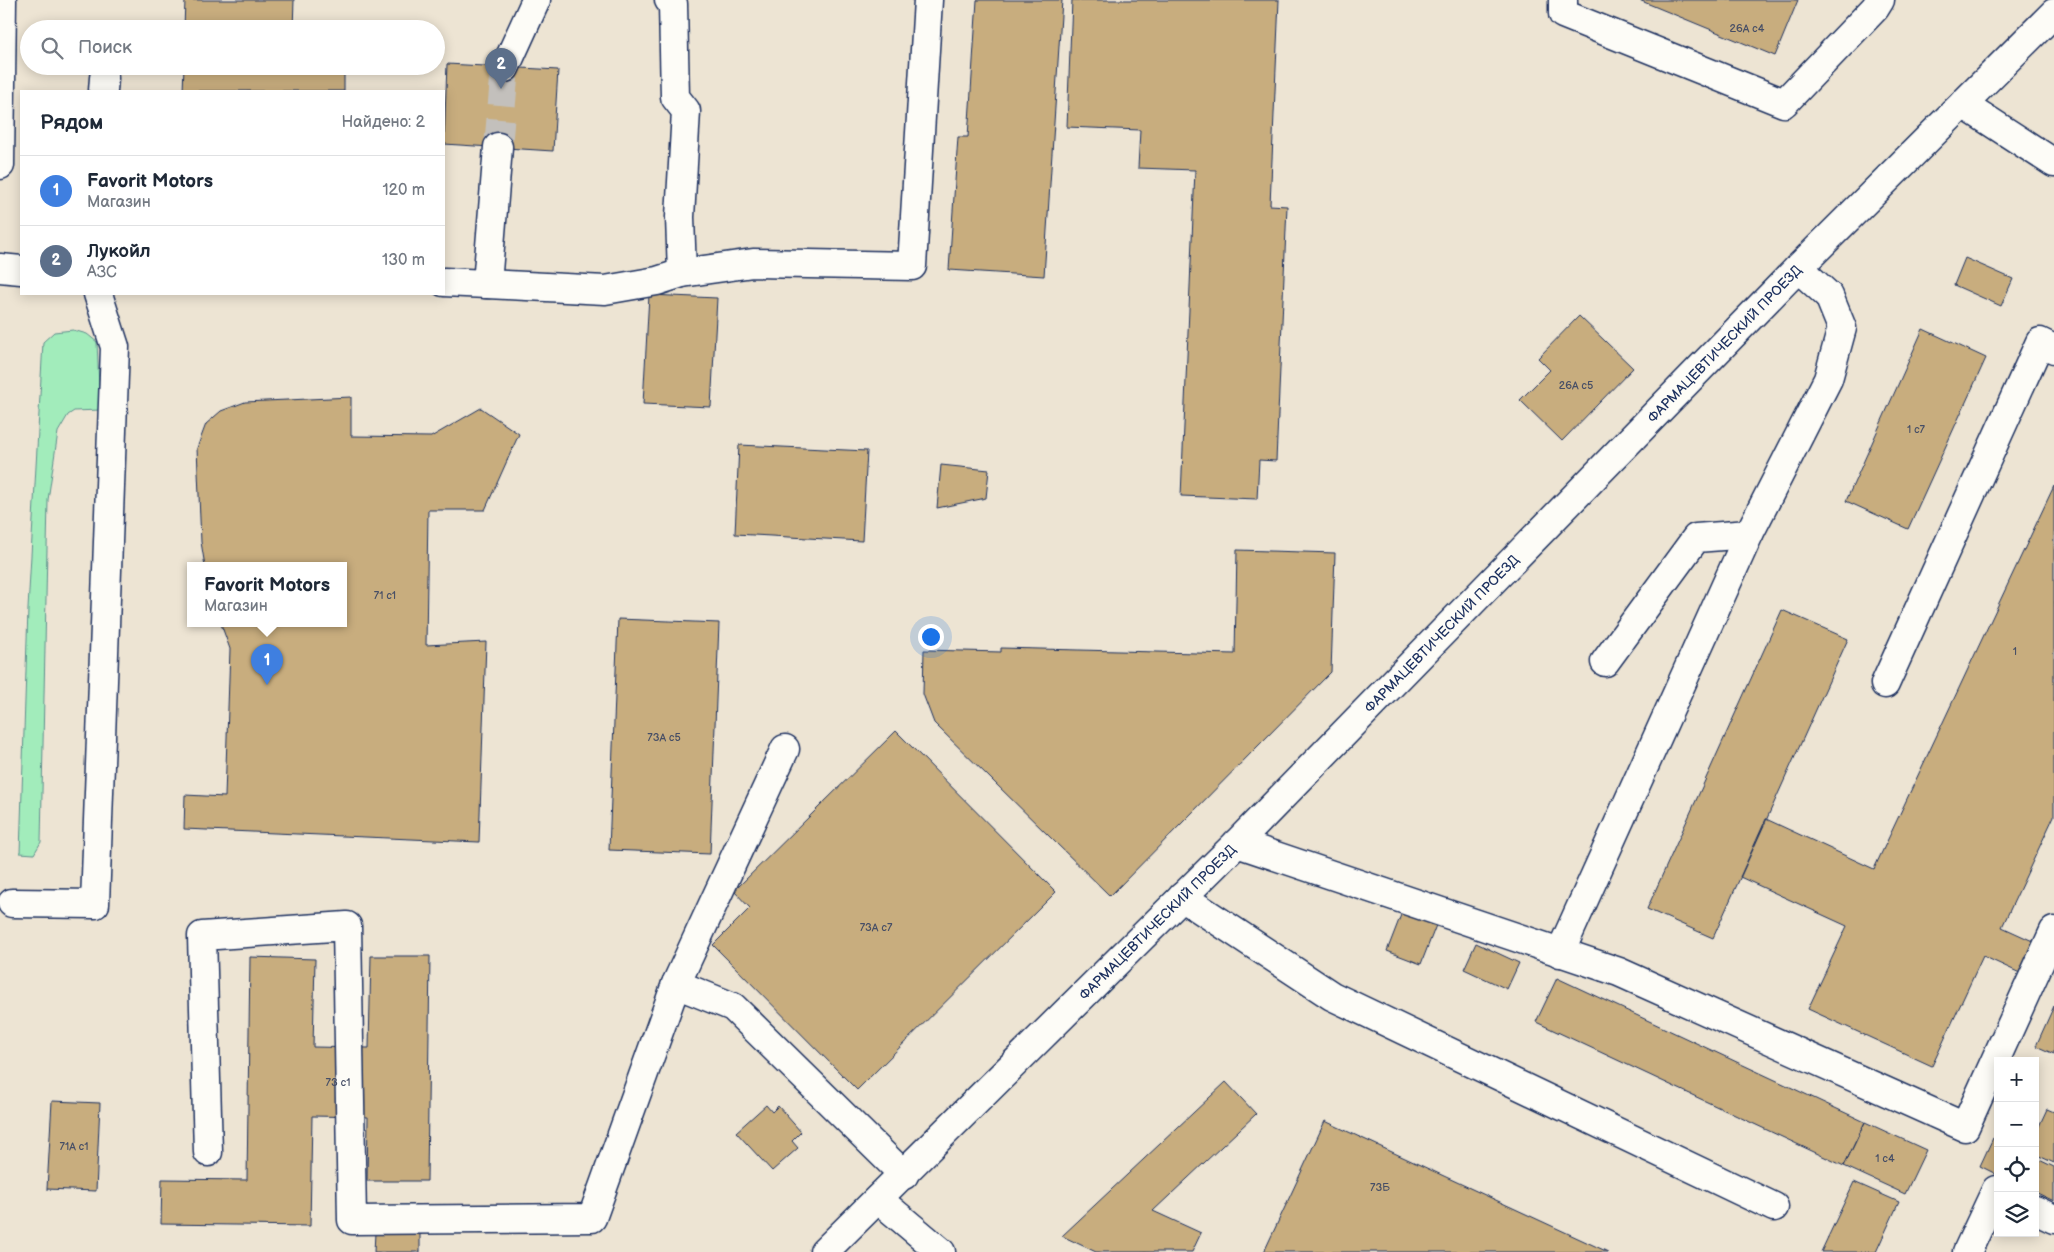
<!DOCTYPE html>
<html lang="ru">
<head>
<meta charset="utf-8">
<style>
  :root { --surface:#fff; --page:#f2f2f3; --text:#1f2937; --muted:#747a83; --line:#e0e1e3; --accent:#d93025 }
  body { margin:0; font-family:"Balsamiq Sans",sans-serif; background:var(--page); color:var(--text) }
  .controls { position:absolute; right:15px; bottom:15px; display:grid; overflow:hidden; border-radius:0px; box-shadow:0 2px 12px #0003 }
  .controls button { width:45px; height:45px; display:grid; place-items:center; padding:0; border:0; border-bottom:1px solid var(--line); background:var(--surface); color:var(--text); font:25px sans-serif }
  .you { position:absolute; left:930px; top:636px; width:18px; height:18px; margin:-12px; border:4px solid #fff; border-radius:50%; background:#1a73e8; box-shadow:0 0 0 8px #1a73e833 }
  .badge { display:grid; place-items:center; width:32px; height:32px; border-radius:50%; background:var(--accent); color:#fff; font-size:16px; font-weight:700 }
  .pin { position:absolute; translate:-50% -41px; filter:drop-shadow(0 1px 2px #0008) }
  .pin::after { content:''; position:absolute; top:26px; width:18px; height:15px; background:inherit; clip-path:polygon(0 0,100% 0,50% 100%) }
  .popup { position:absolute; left:187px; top:562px; width:160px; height:65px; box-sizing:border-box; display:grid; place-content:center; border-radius:0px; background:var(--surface); filter:drop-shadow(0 1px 4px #0005); font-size:16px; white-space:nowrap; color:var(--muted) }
  .popup b { font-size:19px; color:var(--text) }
  .popup::after { content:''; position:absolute; left:50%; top:100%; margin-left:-10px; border:10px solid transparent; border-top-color:var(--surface) }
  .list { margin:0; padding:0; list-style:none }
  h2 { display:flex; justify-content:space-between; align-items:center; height:65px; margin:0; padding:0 20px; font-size:21px }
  h2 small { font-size:16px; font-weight:400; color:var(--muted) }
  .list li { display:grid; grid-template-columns:32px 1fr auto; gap:15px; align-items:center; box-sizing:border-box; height:70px; padding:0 20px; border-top:1px solid var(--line) }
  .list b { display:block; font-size:19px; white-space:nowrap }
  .list p { margin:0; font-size:16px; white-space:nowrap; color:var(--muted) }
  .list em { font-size:16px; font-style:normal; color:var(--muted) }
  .icon { flex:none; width:28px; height:28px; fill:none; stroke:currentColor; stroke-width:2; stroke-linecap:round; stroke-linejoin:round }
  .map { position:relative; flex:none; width:2054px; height:1252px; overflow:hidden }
  .search { position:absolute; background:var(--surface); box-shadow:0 2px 12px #0003; left:20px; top:20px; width:425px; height:55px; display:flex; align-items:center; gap:12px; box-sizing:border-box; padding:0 18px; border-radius:28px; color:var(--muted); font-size:19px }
  .panel { position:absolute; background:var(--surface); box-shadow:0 2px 12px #0003; left:20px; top:90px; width:425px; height:205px; border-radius:0px }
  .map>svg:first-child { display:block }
</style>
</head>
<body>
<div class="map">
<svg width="2054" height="1252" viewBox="0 0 2054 1252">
  <rect width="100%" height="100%" fill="#ede4d3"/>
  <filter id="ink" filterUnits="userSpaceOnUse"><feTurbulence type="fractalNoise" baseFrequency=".02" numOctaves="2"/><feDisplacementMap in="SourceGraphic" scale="10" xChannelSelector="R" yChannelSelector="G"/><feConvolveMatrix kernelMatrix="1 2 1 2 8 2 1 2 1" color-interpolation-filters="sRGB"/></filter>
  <g filter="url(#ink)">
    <path fill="#a2ecbb" stroke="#5e8e8c" d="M 73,330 L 87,334 L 97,342 L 100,410 L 74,411 L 68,415 L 58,432 L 48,500 L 41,842 L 34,854 L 20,853 L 28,609 L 43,342 L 54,332 Z"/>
    <path fill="#c8ad7e" stroke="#1b2f5e" d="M 185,0 L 294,0 L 293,29 L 184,29 Z
      M 977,0 L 1062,0 L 1044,276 L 949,270 L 958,137 L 968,137 Z
      M 1072,0 L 1279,0 L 1270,205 L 1287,206 L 1276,461 L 1259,460 L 1257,499 L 1181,496 L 1195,170 L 1138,168 L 1140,130 L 1067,127 Z
      M 1639,0 L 1798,0 L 1775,56 Z
      M 447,64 L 558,70 L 553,151 L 444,144 Z
      M 184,66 L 344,66 L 344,91 L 183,91 Z
      M 1965,258 L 2013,279 L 2001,306 L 1954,285 Z
      M 649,295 L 717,298 L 711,407 L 643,404 Z
      M 1579,316 L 1633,368 L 1562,441 L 1520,400 L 1550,370 L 1538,358 Z
      M 1923,329 L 1986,358 L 1908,529 L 1846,501 Z
      M 351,397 L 351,436 L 431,437 L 481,408 L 519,434 L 485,510 L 428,510 L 426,645 L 486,642 L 479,842 L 184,829 L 185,795 L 225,797 L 230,649 L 221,624 L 343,624 L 343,566 L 205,566 L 201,542 L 197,448 L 206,424 L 221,411 L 245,402 Z
      M 739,445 L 867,451 L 862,541 L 735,534 Z
      M 941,465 L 989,470 L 986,498 L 937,508 Z
      M 2054,486 L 2054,816 L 2002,927 L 2037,943 L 2022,974 L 1983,956 L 1932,1066 L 1808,1009 L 1847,926 L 1740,877 L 1766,819 L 1874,869 Z
      M 1237,550 L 1335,553 L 1331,672 L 1110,896 L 934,723 L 923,694 L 924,650 L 1001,652 L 1001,648 L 1235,654 Z
      M 1782,610 L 1848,639 L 1713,938 L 1647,909 Z
      M 618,619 L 719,623 L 710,854 L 609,850 Z
      M 896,731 L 1056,892 L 857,1090 L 713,945 L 750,908 L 734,891 Z
      M 1404,907 L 1438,920 L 1421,964 L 1387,951 Z
      M 1476,943 L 1519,963 L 1507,989 L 1464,969 Z
      M 371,956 L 430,956 L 427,1181 L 367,1181 L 368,1117 L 312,1116 L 310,1226 L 161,1224 L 162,1179 L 247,1180 L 250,957 L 315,959 L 313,1047 L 369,1048 Z
      M 1557,978 L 1865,1122 L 1844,1166 L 1536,1022 Z
      M 2054,1006 L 2054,1054 L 2036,1046 Z
      M 1226,1082 L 1256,1114 L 1153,1211 L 1201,1233 L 1192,1252 L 1096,1252 L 1062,1236 Z
      M 52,1101 L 100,1103 L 96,1191 L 47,1189 Z
      M 766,1105 L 772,1112 L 778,1106 L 801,1132 L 792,1141 L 798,1148 L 772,1171 L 736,1132 Z
      M 2047,1109 L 2054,1112 L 2054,1163 L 2035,1154 L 2035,1135 Z
      M 1325,1121 L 1608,1252 L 1264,1252 Z
      M 1865,1122 L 1926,1150 L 1905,1194 L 1844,1166 Z
      M 1993,1138 L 1998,1140 L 1998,1175 L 1980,1166 Z
      M 2035,1158 L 2054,1167 L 2054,1201 L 2035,1192 Z
      M 1854,1182 L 1899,1202 L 1876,1252 L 1821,1252 Z
      M 375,1233 L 420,1234 L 420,1252 L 374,1252 Z"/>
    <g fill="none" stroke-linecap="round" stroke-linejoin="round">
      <path stroke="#c3c0bc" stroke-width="28" stroke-dasharray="28 14" stroke-linecap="butt" d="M 498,147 L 505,68"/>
      <g stroke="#1b2f5e" stroke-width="31">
        <g id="minor">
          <path d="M 669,0 L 673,4 L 675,97 L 686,111 L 680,217 L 682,273"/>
          <path d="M 1563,0 L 1563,14 L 1784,103 L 1875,8 L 1880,0"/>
          <path d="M 505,68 L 536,0"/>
          <path d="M 103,91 L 104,78"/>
          <path d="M 1963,104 L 2054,163"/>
          <path d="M 0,165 L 2,0"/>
          <path d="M 0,268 L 21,270"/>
          <path d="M 444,282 L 487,284 L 498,147"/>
          <path d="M 487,284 L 605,290 L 657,281 L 682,273 L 753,263 L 912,266 L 928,0"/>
          <path d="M 1605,662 L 1696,538 L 1749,534"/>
          <path d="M 1885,684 L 2040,342 L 2054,349"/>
          <path d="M 1237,843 L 1619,972 L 1965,1127 L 2054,931"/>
          <path d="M 1182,897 L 1332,996 L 1774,1207"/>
          <path d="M 12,903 L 95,904 L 115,347 L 98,294"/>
          <path d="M 1560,953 L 1749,534 L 1828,379 L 1842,328 L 1829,296 L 1798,268"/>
          <path d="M 676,984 L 785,749"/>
          <path d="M 208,1152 L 202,936 L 347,926 L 352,1220 L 592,1218 L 676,984 L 733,1007 L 904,1175"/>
          <path d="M 878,1199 L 941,1252"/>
          <path d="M 2035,1210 L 2054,1219"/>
          <path id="s1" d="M 824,1252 L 1237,843 L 1798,268 L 2054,13"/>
          <path d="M 1967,1252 L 1996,1190 L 1998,1191"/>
        </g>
      </g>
      <use href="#minor" stroke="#fdfcf7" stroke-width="28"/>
    </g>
  </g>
  <g text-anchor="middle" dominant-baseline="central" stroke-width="4" stroke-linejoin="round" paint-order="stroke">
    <g font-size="11" fill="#464e66">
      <text x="1747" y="28">26А с4</text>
      <text x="1576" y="385">26А с5</text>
      <text x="1916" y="429">1 с7</text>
      <text x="385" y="595">71 с1</text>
      <text x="2015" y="651">1</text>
      <text x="664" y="737">73А с5</text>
      <text x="876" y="927">73А с7</text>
      <text x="338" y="1082">73 с1</text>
      <text x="74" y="1146">71А с1</text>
      <text x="1885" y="1158">1 с4</text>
      <text x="1380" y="1187">73Б</text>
    </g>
    <g font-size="14" fill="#1b2f5e" stroke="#fdfcf7">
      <text stroke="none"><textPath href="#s1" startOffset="1279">ФАРМАЦЕВТИЧЕСКИЙ ПРОЕЗД</textPath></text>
      <text stroke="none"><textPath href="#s1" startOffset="874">ФАРМАЦЕВТИЧЕСКИЙ ПРОЕЗД</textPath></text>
      <text stroke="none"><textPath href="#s1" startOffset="469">ФАРМАЦЕВТИЧЕСКИЙ ПРОЕЗД</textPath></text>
    </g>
  </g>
</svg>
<div class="controls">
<button>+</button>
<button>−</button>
<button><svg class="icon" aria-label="locate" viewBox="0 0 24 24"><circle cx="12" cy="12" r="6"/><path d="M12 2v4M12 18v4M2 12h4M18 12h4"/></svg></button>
<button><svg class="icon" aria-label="layers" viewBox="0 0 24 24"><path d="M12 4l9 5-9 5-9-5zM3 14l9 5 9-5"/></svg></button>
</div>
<div class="you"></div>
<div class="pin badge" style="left:267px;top:685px;background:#3f7fe0">1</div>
<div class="popup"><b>Favorit Motors</b>Магазин</div>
<div class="pin badge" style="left:501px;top:89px;background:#5c6f8a">2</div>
<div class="search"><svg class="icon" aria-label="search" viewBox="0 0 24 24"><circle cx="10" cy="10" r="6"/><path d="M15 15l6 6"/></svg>Поиск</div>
<section class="panel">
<h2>Рядом<small>Найдено: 2</small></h2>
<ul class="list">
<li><span class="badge" style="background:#3f7fe0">1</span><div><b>Favorit Motors</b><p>Магазин</p></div><em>120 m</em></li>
<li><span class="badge" style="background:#5c6f8a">2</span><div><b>Лукойл</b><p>АЗС</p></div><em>130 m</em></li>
</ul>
</section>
</div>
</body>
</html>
